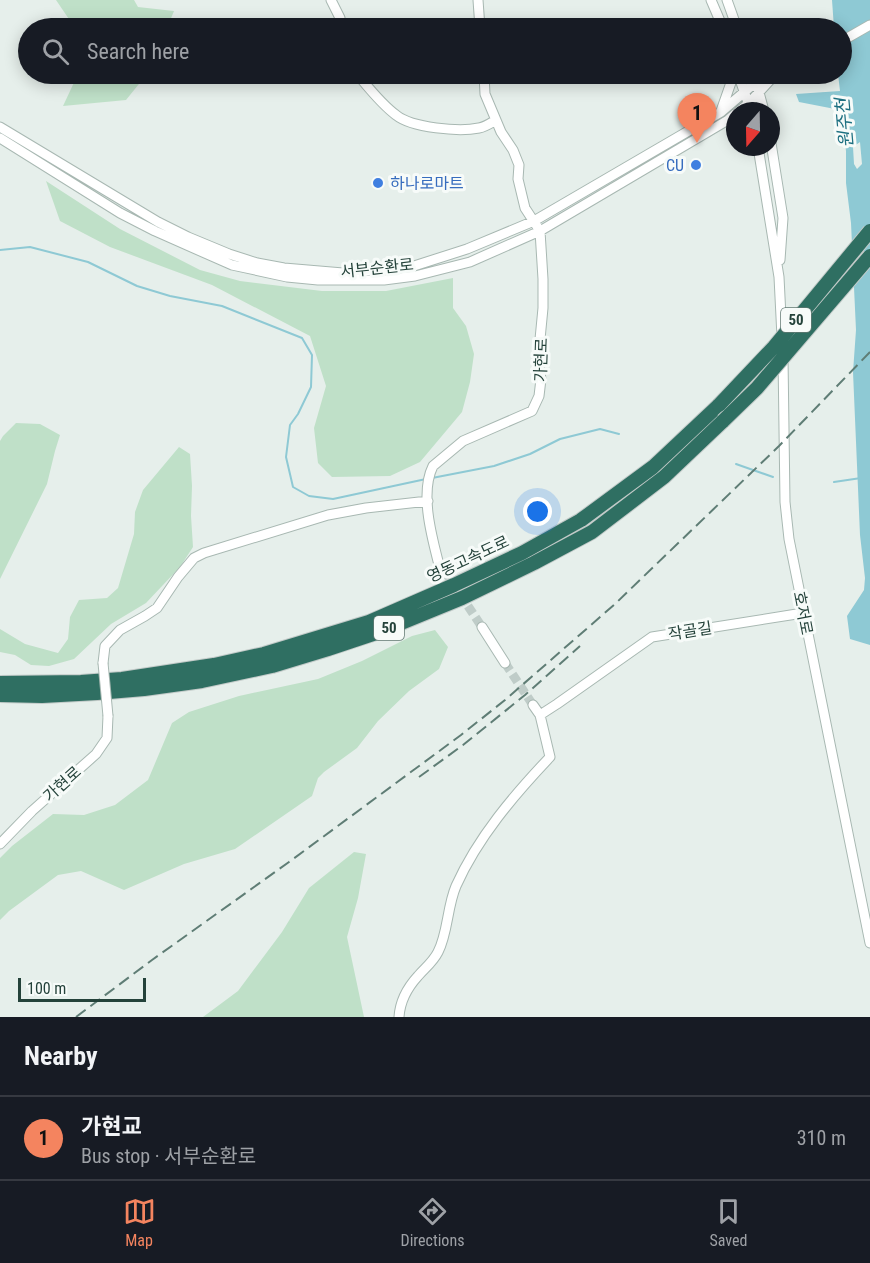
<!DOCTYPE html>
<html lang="en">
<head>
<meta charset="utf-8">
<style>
  :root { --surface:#171b24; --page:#242831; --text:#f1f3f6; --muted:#9ea1a6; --line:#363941; --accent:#f4845f }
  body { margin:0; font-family:"Roboto Condensed","Noto Sans KR",sans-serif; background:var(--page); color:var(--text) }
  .compass { position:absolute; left:726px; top:102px; width:54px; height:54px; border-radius:50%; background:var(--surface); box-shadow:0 3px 15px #0003; rotate:200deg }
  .scale { position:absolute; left:18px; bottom:15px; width:128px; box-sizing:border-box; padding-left:6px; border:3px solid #24423a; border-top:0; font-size:16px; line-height:21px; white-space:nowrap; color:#24423a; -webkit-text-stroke:4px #f7fbf9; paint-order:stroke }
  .you { position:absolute; left:538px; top:512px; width:21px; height:21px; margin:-15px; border:4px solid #fff; border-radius:50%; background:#1a73e8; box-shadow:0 0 0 9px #1a73e833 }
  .badge { display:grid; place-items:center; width:39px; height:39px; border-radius:50%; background:var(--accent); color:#111; font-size:20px; font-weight:700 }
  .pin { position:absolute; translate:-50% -50px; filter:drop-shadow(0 2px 3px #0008) }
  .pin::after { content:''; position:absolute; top:32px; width:21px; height:18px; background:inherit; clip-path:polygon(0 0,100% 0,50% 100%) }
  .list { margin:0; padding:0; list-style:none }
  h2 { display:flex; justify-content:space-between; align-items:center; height:78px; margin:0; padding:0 24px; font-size:26px }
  h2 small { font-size:20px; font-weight:400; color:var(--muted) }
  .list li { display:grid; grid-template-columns:39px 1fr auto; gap:18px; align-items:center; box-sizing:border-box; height:84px; padding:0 24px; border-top:2px solid var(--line) }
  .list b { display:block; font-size:22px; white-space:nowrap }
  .list p { margin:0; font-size:20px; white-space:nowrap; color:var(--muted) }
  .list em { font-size:20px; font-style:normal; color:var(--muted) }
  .icon { flex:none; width:33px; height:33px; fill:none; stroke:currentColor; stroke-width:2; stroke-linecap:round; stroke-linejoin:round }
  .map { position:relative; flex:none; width:870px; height:1017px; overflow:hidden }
  .search { position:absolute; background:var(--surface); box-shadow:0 3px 15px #0003; left:18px; right:18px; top:18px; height:66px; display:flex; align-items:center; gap:15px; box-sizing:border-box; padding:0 21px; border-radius:33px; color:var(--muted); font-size:22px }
  .sheet { height:162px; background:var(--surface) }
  nav { display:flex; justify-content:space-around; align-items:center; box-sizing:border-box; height:84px; border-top:2px solid var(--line); background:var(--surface); font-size:16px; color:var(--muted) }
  nav a { display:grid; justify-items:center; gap:3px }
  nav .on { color:var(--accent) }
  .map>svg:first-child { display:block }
</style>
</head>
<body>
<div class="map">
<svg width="870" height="1017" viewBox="0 0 870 1017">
  <rect width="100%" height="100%" fill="#e6efeb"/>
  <path fill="#bfe0c8" d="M 56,0 L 134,0 L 138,7 L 174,11 L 167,28 L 75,28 Z
    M 78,74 L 147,74 L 126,100 L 63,106 Z
    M 46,181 L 120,229 L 200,270 L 240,281 L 322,291 L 386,291 L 453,278 L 453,308 L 466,326 L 474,354 L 470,382 L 462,412 L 420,462 L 390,476 L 332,477 L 318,463 L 314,428 L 326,386 L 310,336 L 212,285 L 110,247 L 60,221 Z
    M 16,423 L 40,424 L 60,435 L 55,451 L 47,484 L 0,579 L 0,441 L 3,436 Z
    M 179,447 L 190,454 L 192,486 L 191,516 L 193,547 L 180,567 L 146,603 L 111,624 L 74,659 L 49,666 L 31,665 L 15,655 L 0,652 L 0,629 L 25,644 L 58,653 L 68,639 L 70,617 L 79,600 L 107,598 L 118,588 L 134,534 L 135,512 L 143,490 Z
    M 435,630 L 448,647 L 439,669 L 409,691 L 378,721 L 357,748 L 324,772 L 318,778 L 312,796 L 235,849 L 184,864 L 124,890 L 81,871 L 58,875 L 9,911 L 0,920 L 0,858 L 12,846 L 53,814 L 84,815 L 115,805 L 148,780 L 172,723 L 189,712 L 239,696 L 318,679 L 362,661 L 412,636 Z
    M 354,852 L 366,854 L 358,898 L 347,937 L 364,1017 L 203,1017 L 238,991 L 282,932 L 309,888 Z"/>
  <path fill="#8ec9d4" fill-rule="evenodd" d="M 832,0 L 870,0 L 870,645 L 850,639 L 847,616 L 864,590 L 865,578 L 860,535 L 853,372 L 856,330 L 851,223 L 846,183 L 846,151 L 843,131 L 835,109 L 799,102 L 796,94 L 840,91 L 838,74 L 842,74 L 842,28 L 834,28 ZM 860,142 L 862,164 L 857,169 L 854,164 L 853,147 Z"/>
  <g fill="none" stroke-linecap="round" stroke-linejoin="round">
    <path stroke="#8ec9d4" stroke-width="2" d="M 0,250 L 30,247 L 88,262 L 137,286 L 170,296 L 222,306 L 302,338 L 312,355 L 311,387 L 298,414 L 290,425 L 286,457 L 293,487 L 309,496 L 333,499 L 426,479
      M 736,464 L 773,477
      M 432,478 L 494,466 L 530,454 L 560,439 L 600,429 L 619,434
      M 834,482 L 861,478"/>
    <path stroke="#bfccc8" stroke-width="9" stroke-dasharray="9 4.5" stroke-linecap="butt" d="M 438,561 L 482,627
      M 505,663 L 533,705"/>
    <g stroke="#a8b8b2" stroke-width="11">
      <path id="minor" d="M 331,0 L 340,18 L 341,28
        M 478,0 L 480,28
        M 711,0 L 723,28
        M 727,0 L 737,28
        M 842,41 L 870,25
        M 357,74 C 369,88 381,104 396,115 C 412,128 459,132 479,128 C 485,127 491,123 496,120
        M 738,74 L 751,111
        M 754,74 L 764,111
        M 721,111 L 734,74
        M 739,111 L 749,103 L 772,78
        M 0,127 L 158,222 L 188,237 L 229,254 L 257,263 L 284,268 L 343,273 L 414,266 L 467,249 L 534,221 L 721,112 L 756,82 L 780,74
        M 0,138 L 120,213 L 155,231 L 232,265 L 287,277 L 318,280 L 384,280 L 415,276 L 470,262 L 540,231 L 728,120 L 735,114
        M 771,143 L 783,218 L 780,260
        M 758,147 L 779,277 L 782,337
        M 783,357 L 785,502 L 789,539 L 870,943
        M 438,561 C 431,534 420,492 433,466 L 463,441 L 532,411 L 539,396 L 541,379 L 538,360 L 543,308 L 543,279 L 540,231 L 525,208 L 518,179 L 519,165 L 513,150 L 501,132 L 485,94 L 484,74
        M 482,627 L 505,663
        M 103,663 L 105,646 L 120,630 L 145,616 L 157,608 L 178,577 L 194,558 L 204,553 L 328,515 L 366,508 L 428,501
        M 533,705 L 540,715 L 557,704 L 652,637 L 803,613
        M 0,844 L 32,811 L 96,754 L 107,738 L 108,716
        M 399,1017 C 400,1001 407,988 418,976 C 425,968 433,962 438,952 C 448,933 447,907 456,886 C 478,837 514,795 550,757 L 540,715"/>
    </g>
    <g stroke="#c2cac8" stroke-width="16">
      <path id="highway" d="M 0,683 L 81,682 L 122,679 L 214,665 L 264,654 L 369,622 L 454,585 L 522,553 L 581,520 L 653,467 L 719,405
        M 0,695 L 42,696 L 97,693 L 144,689 L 202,681 L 272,666 L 328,649 L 379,632 L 462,598 L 534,563 L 592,532 L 664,477 L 723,421"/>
    </g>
    <use href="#minor" stroke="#fff" stroke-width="9"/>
    <use href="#highway" stroke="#2f6f62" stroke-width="14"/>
    <path stroke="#5f7d75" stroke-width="2" stroke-dasharray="12 6" stroke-linecap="butt" d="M 419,777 L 463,745 L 525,695 L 580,646
      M 76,1017 L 152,960 L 289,862 L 461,735 L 505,700 L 615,604 L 779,446 L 870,352"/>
    <g stroke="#a8b8b2" stroke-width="11" stroke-linecap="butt">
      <path id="minor-bridge" d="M 103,663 L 108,716"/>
    </g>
    <g stroke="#c2cac8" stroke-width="16" stroke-linecap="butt">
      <path id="highway-bridge" d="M 719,405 L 774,347 L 870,231
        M 723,421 L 757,388 L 870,256"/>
    </g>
    <use href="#minor-bridge" stroke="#fff" stroke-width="9"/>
    <use href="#highway-bridge" stroke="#2f6f62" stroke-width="14"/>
  </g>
  <g fill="#3f7fe0" stroke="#f7fbf9" stroke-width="2">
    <circle cx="696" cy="165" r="6"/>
    <circle cx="378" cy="183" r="6"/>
  </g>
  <g text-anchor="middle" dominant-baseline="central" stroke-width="6" stroke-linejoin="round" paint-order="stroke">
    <g fill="#f7fbf9" stroke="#637a73" stroke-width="1.5">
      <rect x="781" y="308" width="30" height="24" rx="4.5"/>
      <rect x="374" y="616" width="30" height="24" rx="4.5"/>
    </g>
    <g font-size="15" font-weight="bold" fill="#24423a">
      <text x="796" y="320">50</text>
      <text x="389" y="628">50</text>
    </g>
    <g font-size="16" fill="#366cbe" stroke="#f7fbf9" text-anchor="end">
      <text x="684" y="165">CU</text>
      <text x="390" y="183" text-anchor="start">하나로마트</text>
    </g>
    <g font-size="16" fill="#24423a" stroke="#f7fbf9">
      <text transform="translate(377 268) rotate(-6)">서부순환로</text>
      <text transform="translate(541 360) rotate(-88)">가현로</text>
      <text transform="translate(468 559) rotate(-25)">영동고속도로</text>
      <text transform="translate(803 613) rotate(79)">호저로</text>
      <text transform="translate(690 631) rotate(-9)">작골길</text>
      <text transform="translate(62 784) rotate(-42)">가현로</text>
    </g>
    <g font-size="18" font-style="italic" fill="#1c6f80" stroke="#f7fbf9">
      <text transform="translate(844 123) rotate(-95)">원주천</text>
    </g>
  </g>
</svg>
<svg class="compass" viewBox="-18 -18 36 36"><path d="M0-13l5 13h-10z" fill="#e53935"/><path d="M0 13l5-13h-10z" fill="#9ea1a6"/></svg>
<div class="scale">100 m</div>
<div class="you"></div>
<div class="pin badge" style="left:697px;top:143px">1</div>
<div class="search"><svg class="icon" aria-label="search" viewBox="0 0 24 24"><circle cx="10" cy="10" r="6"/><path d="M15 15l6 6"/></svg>Search here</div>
</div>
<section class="sheet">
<h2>Nearby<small></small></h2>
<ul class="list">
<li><span class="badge">1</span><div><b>가현교</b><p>Bus stop · 서부순환로</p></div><em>310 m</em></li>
</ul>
</section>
<nav>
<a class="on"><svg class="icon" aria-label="map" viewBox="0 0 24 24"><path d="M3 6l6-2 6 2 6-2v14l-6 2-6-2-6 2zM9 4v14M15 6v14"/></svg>Map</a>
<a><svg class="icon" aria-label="directions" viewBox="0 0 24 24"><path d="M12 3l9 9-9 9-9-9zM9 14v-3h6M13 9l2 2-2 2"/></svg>Directions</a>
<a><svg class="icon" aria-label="saved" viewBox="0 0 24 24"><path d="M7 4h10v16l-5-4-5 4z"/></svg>Saved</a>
</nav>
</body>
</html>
